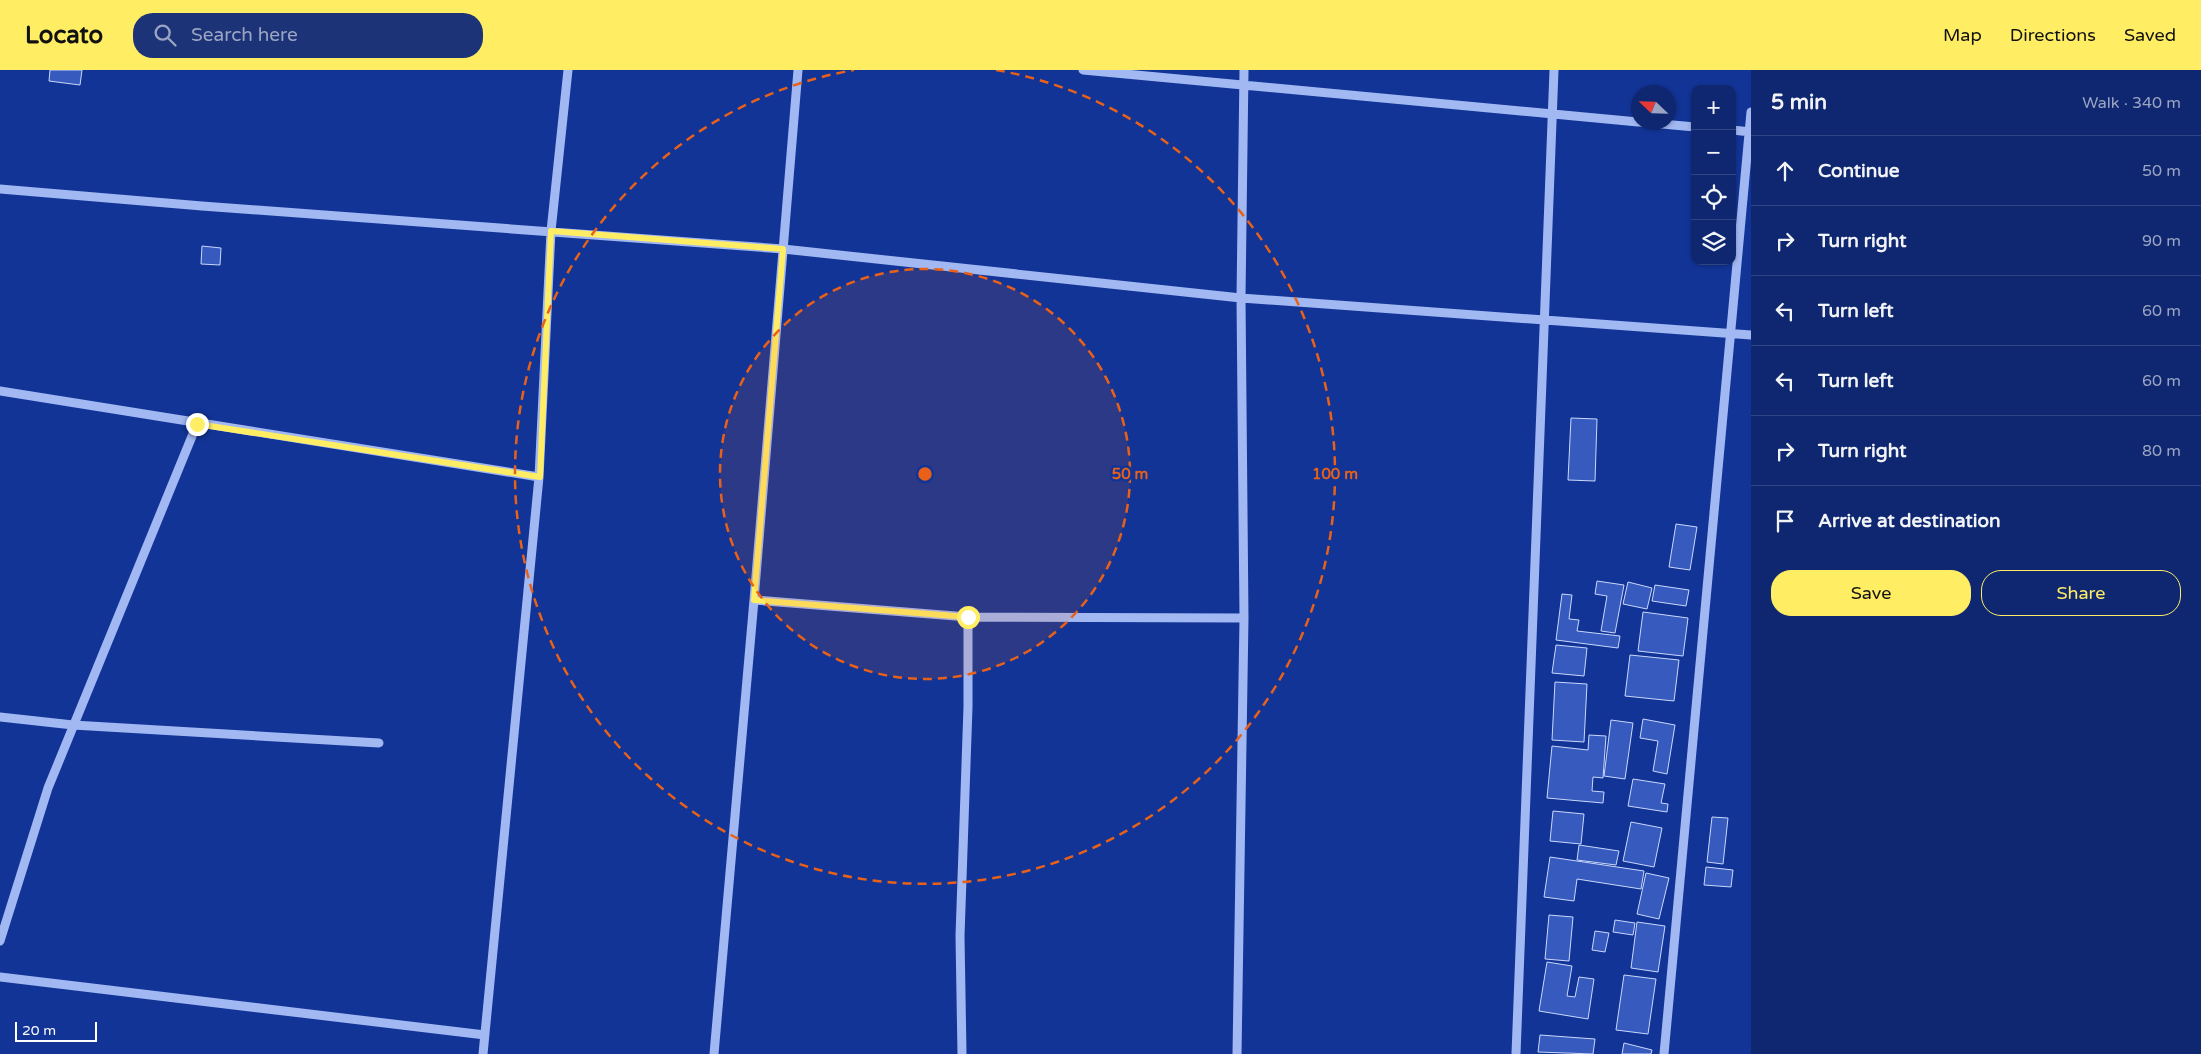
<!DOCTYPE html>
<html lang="en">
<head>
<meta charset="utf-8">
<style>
  :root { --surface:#0e2770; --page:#1c3378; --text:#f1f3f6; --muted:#9ba5c3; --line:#2e4483; --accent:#ffed64 }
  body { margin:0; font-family:"Varela Round",sans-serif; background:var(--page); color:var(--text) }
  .controls { position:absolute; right:15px; top:15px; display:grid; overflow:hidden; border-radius:10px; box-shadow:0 1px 4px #0004 }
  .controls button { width:45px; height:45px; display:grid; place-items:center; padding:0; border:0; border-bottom:1px solid var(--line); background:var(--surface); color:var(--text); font:25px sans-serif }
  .compass { position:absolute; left:1631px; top:15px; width:45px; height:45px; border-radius:50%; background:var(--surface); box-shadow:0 1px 4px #0004; rotate:293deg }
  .scale { position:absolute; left:15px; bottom:12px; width:82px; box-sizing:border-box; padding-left:5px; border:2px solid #fff; border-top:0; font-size:14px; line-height:18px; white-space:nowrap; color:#fff; -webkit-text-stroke:4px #123496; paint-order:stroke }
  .stop { position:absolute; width:15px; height:15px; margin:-11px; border:4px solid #ffed64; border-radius:50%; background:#fff }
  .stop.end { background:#ffed64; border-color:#fff; box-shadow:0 1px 5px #0008 }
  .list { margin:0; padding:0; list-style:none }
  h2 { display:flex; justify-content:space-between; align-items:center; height:65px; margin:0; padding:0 20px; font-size:21px }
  h2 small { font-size:16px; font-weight:400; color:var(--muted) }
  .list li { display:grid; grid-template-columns:32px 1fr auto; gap:15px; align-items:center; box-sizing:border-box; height:70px; padding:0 20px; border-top:1px solid var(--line) }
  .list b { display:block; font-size:19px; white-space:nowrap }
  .list em { font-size:16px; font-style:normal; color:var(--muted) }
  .actions { display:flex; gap:10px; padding:15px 20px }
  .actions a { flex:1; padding:11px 0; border:1px solid var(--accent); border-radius:20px; text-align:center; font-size:18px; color:var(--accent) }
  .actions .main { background:var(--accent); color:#111 }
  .icon { flex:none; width:28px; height:28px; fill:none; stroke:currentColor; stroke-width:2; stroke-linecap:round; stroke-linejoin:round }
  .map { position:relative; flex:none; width:1751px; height:984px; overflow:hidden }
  header { display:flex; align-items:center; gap:30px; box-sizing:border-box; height:70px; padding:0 25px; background:var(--accent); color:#111 }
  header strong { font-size:24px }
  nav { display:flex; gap:28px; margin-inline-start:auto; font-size:18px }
  .search { width:350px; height:45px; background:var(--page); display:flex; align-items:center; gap:12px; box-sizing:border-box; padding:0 18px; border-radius:20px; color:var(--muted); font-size:19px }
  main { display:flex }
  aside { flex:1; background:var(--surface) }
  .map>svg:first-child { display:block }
</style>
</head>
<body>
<header>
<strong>Locato</strong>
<div class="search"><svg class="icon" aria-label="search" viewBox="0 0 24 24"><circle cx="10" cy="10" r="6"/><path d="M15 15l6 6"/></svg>Search here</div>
<nav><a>Map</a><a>Directions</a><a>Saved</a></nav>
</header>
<main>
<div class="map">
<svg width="1751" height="984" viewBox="0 0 1751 984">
  <rect width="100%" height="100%" fill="#123496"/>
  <path fill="#365abd" stroke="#cad8fd" d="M 50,0 L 82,0 L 80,15 L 49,11 Z
    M 202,176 L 221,178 L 220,195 L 201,194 Z
    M 1571,348 L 1597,349 L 1595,411 L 1568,410 Z
    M 1676,454 L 1697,457 L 1690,500 L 1669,497 Z
    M 1597,511 L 1624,515 L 1615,563 L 1601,561 L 1607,526 L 1595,524 Z
    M 1628,512 L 1652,518 L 1647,539 L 1623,534 Z
    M 1655,515 L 1689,520 L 1686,536 L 1652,531 Z
    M 1562,524 L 1572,525 L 1569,549 L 1579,550 L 1577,561 L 1620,566 L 1618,578 L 1556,570 Z
    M 1643,542 L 1688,548 L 1683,586 L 1638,581 Z
    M 1556,575 L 1587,578 L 1584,606 L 1552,603 Z
    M 1630,585 L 1679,590 L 1674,631 L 1625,626 Z
    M 1555,612 L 1587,614 L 1584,672 L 1552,670 Z
    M 1643,649 L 1675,655 L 1667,704 L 1653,701 L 1658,671 L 1640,668 Z
    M 1611,650 L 1633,653 L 1625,709 L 1604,706 Z
    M 1589,665 L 1606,666 L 1603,708 L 1593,707 L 1592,721 L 1604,722 L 1603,733 L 1547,728 L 1552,676 L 1588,680 Z
    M 1633,709 L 1665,714 L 1661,733 L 1668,734 L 1667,742 L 1628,736 Z
    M 1553,741 L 1584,744 L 1581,774 L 1550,771 Z
    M 1712,747 L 1728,748 L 1723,794 L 1707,792 Z
    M 1631,752 L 1662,758 L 1654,797 L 1623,791 Z
    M 1579,775 L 1619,781 L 1616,795 L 1577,790 Z
    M 1550,787 L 1644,801 L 1641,819 L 1577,809 L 1574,831 L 1544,827 Z
    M 1706,797 L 1733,800 L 1731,817 L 1704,815 Z
    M 1646,803 L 1669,808 L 1659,849 L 1637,844 Z
    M 1549,845 L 1573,847 L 1569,891 L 1545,889 Z
    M 1615,850 L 1635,853 L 1633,865 L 1613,862 Z
    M 1637,852 L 1665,856 L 1658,902 L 1631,898 Z
    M 1595,861 L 1609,863 L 1605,882 L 1592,880 Z
    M 1547,892 L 1572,896 L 1567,926 L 1575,927 L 1579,907 L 1594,909 L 1588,949 L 1539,941 Z
    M 1624,905 L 1656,909 L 1648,964 L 1616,960 Z
    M 1540,965 L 1595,969 L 1593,984 L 1538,982 Z
    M 1624,973 L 1652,980 L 1651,984 L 1622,984 Z"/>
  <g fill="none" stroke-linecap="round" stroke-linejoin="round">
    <path stroke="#a2b8f3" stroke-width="9" d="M 1083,0 L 1638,52
      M 1640,52 L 1695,57
      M 1732,60 L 1751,62
      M 0,119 L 202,136 L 783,179 L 1241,228 L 1751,265
      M 0,321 L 539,407
      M 754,530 L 968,547 L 1244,548
      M 0,647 L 73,655 L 379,673
      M 0,871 L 48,718 L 197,354
      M 0,907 L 485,965
      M 483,984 L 539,407 L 551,161 L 568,0
      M 714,984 L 754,530 L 798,0
      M 962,984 L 960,866 L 968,637 L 968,547
      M 1237,984 L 1244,548 L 1241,228 L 1244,0
      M 1516,984 L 1554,0
      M 1664,984 L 1751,42"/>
  </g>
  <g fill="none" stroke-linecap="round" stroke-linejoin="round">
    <path stroke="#ffed64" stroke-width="6" d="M 197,354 L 540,407 L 551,161 L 783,179 L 754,530 L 968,547"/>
  </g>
  <circle cx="925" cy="404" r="205" fill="#e96118" fill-opacity=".12"/>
  <g fill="none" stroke="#e96118" stroke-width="2.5" stroke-dasharray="9 6">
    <circle cx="925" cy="404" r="205"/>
    <path d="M996 0A410 410 0 1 1 854 0"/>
  </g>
  <circle cx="925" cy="404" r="8" fill="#e96118" stroke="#123496" stroke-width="2.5"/>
  <g font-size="15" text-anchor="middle" font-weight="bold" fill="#e96118" stroke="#123496" stroke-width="5" stroke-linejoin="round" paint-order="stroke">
    <text x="1130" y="409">50 m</text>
    <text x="1335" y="409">100 m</text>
  </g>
</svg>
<div class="controls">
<button>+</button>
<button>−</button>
<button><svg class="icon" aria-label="locate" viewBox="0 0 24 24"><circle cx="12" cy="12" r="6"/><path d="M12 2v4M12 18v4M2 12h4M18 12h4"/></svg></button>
<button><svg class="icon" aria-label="layers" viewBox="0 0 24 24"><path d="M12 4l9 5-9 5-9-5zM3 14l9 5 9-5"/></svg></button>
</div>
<svg class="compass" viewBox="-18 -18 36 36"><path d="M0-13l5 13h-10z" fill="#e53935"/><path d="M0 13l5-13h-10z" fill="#9ba5c3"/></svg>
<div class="scale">20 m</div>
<div class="stop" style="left:968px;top:547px"></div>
<div class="stop end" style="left:197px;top:354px"></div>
</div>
<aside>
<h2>5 min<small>Walk · 340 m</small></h2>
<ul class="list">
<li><svg class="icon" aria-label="ahead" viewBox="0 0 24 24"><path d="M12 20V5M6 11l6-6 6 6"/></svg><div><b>Continue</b></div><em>50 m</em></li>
<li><svg class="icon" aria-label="right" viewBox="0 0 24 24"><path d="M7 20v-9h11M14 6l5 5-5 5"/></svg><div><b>Turn right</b></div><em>90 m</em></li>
<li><svg class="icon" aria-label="left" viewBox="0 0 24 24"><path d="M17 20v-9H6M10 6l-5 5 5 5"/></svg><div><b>Turn left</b></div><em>60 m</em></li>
<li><svg class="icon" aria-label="left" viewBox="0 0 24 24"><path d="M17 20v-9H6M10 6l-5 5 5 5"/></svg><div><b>Turn left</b></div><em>60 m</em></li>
<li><svg class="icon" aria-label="right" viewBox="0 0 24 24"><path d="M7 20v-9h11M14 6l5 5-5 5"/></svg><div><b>Turn right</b></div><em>80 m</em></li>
<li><svg class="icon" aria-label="arrive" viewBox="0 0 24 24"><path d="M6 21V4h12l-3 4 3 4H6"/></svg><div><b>Arrive at destination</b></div></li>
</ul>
<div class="actions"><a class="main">Save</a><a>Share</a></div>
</aside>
</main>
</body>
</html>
